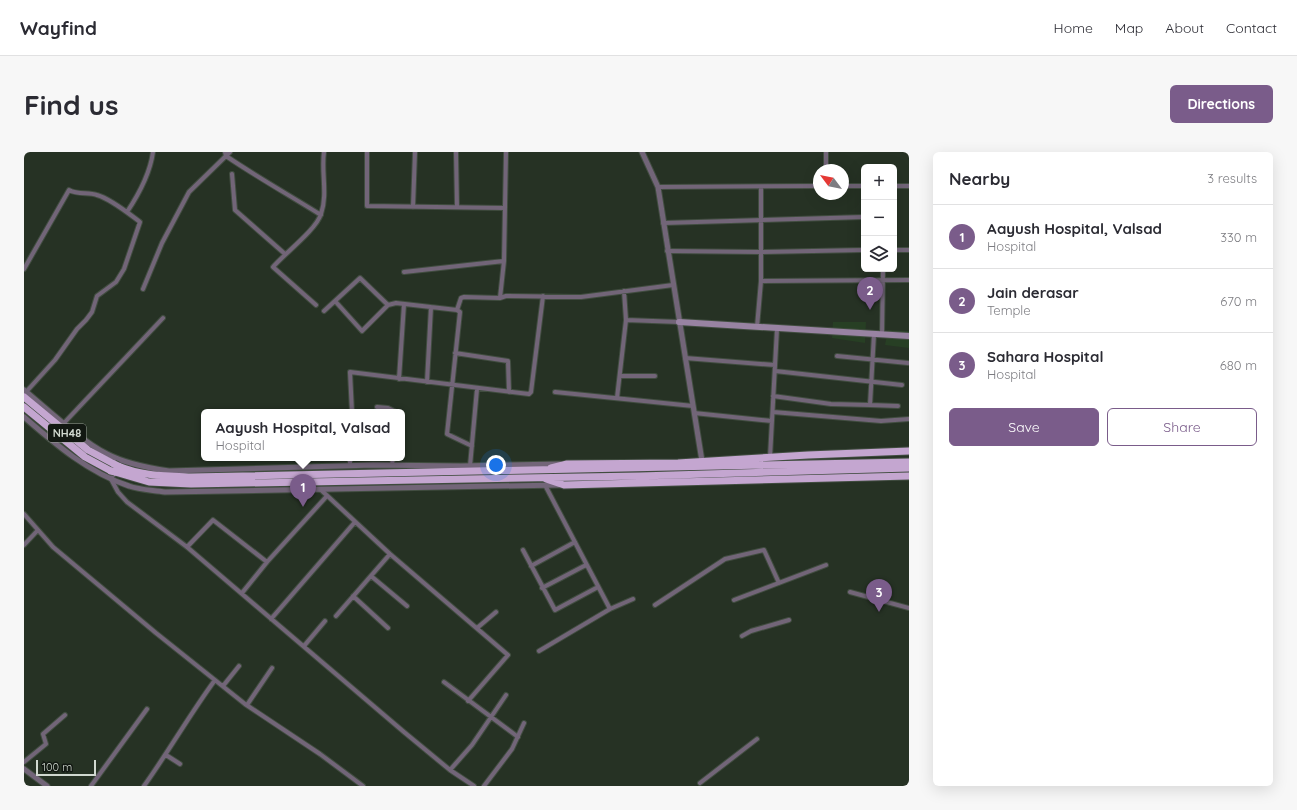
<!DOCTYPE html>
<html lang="en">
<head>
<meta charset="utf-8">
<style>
  :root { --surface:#fff; --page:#f7f7f7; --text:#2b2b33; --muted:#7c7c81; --line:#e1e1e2; --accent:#7a5c8a }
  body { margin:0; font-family:Quicksand,sans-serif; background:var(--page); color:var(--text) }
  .controls { position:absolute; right:12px; top:12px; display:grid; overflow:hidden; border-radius:6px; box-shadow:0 4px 16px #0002 }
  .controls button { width:36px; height:36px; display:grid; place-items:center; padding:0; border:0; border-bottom:1px solid var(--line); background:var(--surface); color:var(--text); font:20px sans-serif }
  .compass { position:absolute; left:789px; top:12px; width:36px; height:36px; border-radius:50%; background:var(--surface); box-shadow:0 4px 16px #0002; rotate:302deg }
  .scale { position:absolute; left:12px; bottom:10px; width:60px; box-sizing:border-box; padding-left:4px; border:2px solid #d1d9d0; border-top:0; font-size:11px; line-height:14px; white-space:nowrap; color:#d1d9d0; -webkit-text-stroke:3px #121812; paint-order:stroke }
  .you { position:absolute; left:472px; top:313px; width:14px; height:14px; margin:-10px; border:3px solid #fff; border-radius:50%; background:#1a73e8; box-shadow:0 0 0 6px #1a73e833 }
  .badge { display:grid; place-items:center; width:26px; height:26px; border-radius:50%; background:var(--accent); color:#fff; font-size:13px; font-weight:700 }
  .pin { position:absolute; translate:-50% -33px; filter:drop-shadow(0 1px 2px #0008) }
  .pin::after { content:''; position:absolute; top:21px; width:14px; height:12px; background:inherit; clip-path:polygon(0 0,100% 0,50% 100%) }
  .popup { position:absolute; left:177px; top:257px; width:204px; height:52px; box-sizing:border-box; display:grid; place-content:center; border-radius:6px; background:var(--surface); filter:drop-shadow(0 1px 3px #0005); font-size:13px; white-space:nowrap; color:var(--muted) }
  .popup b { font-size:15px; color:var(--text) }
  .popup::after { content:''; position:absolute; left:50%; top:100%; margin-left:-8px; border:8px solid transparent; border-top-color:var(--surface) }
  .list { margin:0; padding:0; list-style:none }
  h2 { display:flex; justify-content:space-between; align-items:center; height:52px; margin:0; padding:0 16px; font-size:17px }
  h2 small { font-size:13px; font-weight:400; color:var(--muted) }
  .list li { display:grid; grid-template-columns:26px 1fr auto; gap:12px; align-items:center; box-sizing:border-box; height:64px; padding:0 16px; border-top:1px solid var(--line) }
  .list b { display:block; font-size:15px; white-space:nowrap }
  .list p { margin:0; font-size:13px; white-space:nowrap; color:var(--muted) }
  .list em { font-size:13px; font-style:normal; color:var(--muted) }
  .actions { display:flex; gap:8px; padding:12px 16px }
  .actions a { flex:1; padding:9px 0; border:1px solid var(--accent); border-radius:6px; text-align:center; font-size:14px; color:var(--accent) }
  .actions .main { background:var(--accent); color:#fff }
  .icon { flex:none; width:22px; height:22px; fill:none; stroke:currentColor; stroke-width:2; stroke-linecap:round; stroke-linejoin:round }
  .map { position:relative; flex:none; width:885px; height:634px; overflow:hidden; border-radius:6px }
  header { display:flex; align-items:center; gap:24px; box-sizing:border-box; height:56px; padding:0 20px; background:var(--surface); border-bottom:1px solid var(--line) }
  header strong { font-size:19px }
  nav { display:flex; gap:22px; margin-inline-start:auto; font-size:14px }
  .intro { display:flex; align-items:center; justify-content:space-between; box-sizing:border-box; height:96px; padding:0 24px }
  h1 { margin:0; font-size:28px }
  .button { padding:10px 18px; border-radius:6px; background:var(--accent); color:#fff; font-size:14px; font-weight:700 }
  main { display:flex; gap:24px; padding:0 24px }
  aside { flex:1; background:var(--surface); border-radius:6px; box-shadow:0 4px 16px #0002 }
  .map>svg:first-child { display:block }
</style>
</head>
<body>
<header>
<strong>Wayfind</strong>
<nav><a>Home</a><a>Map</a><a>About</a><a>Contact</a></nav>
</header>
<div class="intro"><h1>Find us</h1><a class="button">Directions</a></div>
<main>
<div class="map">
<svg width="885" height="634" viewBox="0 0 885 634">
  <rect width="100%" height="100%" fill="#263224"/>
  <path fill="#273f24" d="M 809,170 L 842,170 L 841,191 L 808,186 Z
    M 864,178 L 885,179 L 885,196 L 861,193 Z"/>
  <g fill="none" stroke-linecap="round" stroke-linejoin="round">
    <g stroke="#414d40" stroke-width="6">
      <path id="minor" d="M 201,0 L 202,4 C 233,25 265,43 297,63
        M 343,0 L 343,54 L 481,56
        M 432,0 L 433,55
        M 482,0 L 480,109 L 476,146 L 482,144 L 557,145 L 649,133
        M 802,0 L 802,18
        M 208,22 L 211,58 L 261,102
        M 819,34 L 840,34
        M 870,34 L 885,34
        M 634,35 L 795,34
        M 389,55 L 391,0
        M 103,60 C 115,42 126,22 129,0
        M 639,71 L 840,65
        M 870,98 L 885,98
        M 643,99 L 737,100 L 840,98
        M 0,117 L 45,38 C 54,43 64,40 73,43 C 87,47 104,61 116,70 L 100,117 L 92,130 L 73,144 L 68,160 L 62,168 L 53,177 L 31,208 L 2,240
        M 380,120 L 480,109
        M 737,129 L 885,128
        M 119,137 L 138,91 L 165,40 L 206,0
        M 600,139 L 602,168
        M 311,149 L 338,179 L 364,153
        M 292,153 L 249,115 C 261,101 292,78 297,62 C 304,42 297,20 300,0
        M 433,158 L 437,146 L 440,145 L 476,146
        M 300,159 L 336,126 L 364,153 L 372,151 L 433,158 L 436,160 L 423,282 L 448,294
        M 733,175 L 737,129 L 737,35
        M 858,183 L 859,117
        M 431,201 L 484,209 L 485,240
        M 813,204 L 884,211
        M 661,206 L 751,213
        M 751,219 L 878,233
        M 596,224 L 631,224
        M 375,227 L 380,152
        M 403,230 L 407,155
        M 531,240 L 669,254
        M 749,244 L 807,252 L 846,253 L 850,182
        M 593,246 L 602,168 L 655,170
        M 846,253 L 874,254
        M 353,255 L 364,256 L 372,260
        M 328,260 L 326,220 L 505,242 L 507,240 L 519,144
        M 749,260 L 857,269 L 885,267
        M 670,261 L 748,269
        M 40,271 L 139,166
        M 746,305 L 753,177
        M 368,313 L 369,306
        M 326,314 L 326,306
        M 446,314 L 453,237
        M 91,319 L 87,327 L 94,340 L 103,350 L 163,395 L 380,580 L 426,618 L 450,634
        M 521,333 L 586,457
        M 296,337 L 366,402 L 484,503 L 444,549
        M 0,362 L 29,395 L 132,481 L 221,552 L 296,602 L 339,634
        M 0,393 L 14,378
        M 163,395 L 189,368 L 243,410 L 218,441
        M 499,398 L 531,458 L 574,435
        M 243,410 L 302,345
        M 507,414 L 551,390
        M 347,424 L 383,454
        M 518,436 L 562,413
        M 826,440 L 885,456
        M 329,444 L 364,476
        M 710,448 L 802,413
        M 631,453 L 701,407 L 740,398 L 755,431
        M 312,464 L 366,402
        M 247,467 L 331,370
        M 453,476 L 472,460
        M 718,484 L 727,479 L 765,468
        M 280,494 L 301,469
        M 515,499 L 586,457 L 609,447
        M 420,530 L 494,585
        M 199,534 L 215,514
        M 223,553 L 248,516
        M 142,603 L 156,612
        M 0,610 L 22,592 L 19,582 L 41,563
        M 426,618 L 448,593 L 482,543
        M 676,631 L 733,587
        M 67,634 L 123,557
        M 120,634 C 145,599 166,562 191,528
        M 460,634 L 488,597 L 500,571"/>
    </g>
    <g stroke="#414d40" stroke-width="7">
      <path id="tertiary" d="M 618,0 L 634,35 L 678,309
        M 0,238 C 23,257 57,289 83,302 C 102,312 124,316 145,319 L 349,313 L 437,314 L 536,312
        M 0,265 C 31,292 65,321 105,334 C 116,338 129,338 141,340 L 535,333
        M 0,617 L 23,634"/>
    </g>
    <g stroke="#414d40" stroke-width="8">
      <path id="secondary" d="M 655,170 L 885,184"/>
    </g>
    <g stroke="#414d40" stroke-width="9">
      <path id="trunk" d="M 0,245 L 64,298 L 90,312
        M 0,255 L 61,305 L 87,319
        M 94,314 C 117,324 142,324 167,325 L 885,310
        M 527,316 L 543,312 L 654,311 L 784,303 L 885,299
        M 91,320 L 125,330 L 167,332 L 616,324 L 885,316
        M 522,327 L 540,333 L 885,324"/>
    </g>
    <use href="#minor" stroke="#726578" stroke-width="4"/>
    <use href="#tertiary" stroke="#726578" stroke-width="5"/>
    <use href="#secondary" stroke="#9883a2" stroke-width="6"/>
    <use href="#trunk" stroke="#c4a6d0" stroke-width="7"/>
    <g stroke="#414d40" stroke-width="9" stroke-linecap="butt">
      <path id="trunk-bridge" d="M 90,312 L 94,314
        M 87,319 L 91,320"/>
    </g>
    <use href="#trunk-bridge" stroke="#c4a6d0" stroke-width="7"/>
  </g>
  <g text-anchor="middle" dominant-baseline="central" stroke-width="3.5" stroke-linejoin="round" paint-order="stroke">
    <rect fill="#121812" stroke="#989f97" stroke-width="1" x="24" y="272" width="38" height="18" rx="3"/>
    <g font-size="11" font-weight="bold" fill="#d1d9d0">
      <text x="43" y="281">NH48</text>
    </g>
  </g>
</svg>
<div class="controls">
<button>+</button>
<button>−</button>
<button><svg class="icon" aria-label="layers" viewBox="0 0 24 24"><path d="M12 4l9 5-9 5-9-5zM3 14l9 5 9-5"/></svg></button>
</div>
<svg class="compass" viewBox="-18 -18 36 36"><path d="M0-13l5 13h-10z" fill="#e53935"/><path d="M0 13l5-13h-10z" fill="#7c7c81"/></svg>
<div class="scale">100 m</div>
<div class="you"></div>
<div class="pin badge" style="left:279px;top:355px">1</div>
<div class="popup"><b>Aayush Hospital, Valsad</b>Hospital</div>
<div class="pin badge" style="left:846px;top:158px">2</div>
<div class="pin badge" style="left:855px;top:460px">3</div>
</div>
<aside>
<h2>Nearby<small>3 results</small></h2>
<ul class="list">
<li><span class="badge">1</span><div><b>Aayush Hospital, Valsad</b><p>Hospital</p></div><em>330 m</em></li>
<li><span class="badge">2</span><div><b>Jain derasar</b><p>Temple</p></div><em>670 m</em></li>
<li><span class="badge">3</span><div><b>Sahara Hospital</b><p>Hospital</p></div><em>680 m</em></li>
</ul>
<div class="actions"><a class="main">Save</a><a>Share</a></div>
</aside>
</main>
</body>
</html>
